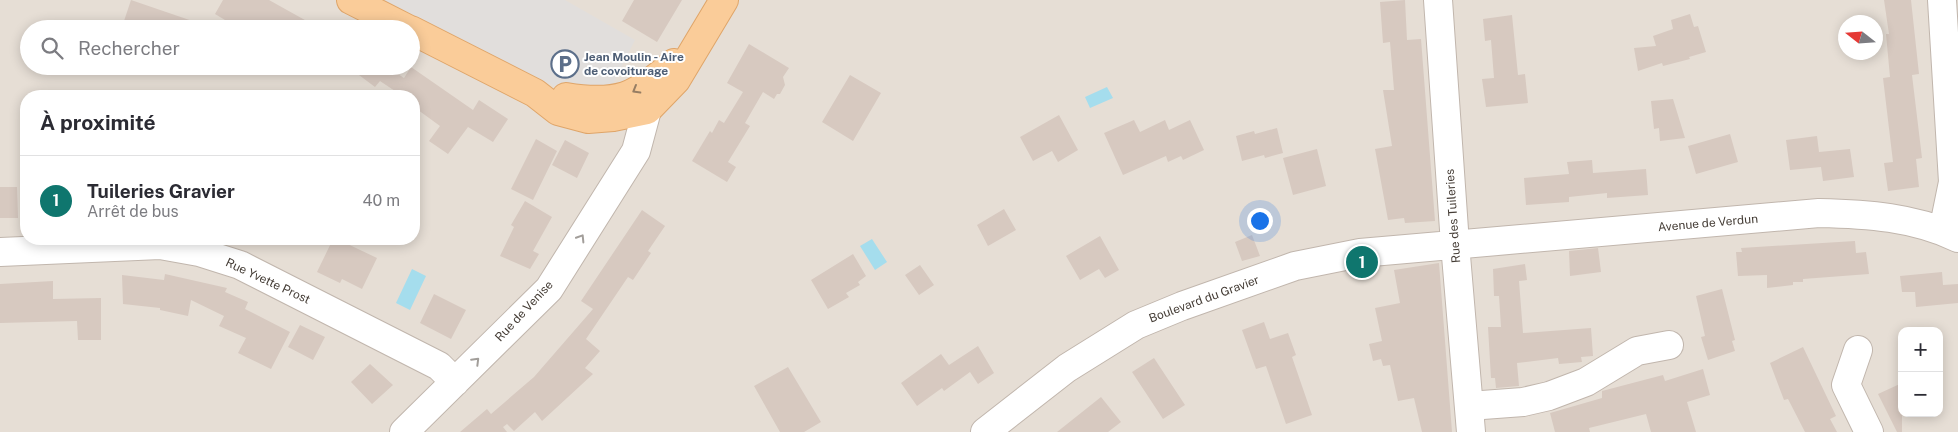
<!DOCTYPE html>
<html lang="fr">
<head>
<meta charset="utf-8">
<style>
  :root { --surface:#fff; --page:#f2f2f3; --text:#2b2b33; --muted:#7c7c81; --line:#e1e1e2; --accent:#0f766e }
  body { margin:0; font-family:"Public Sans",sans-serif; background:var(--page); color:var(--text) }
  .controls { position:absolute; right:15px; bottom:15px; display:grid; overflow:hidden; border-radius:10px; box-shadow:0 2px 12px #0003 }
  .controls button { width:45px; height:45px; display:grid; place-items:center; padding:0; border:0; border-bottom:1px solid var(--line); background:var(--surface); color:var(--text); font:25px sans-serif }
  .compass { position:absolute; left:1838px; top:15px; width:45px; height:45px; border-radius:50%; background:var(--surface); box-shadow:0 2px 12px #0003; rotate:287deg }
  .you { position:absolute; left:1259px; top:220px; width:18px; height:18px; margin:-12px; border:4px solid #fff; border-radius:50%; background:#1a73e8; box-shadow:0 0 0 8px #1a73e833 }
  .badge { display:grid; place-items:center; width:32px; height:32px; border-radius:50%; background:var(--accent); color:#fff; font-size:16px; font-weight:700 }
  .pin { position:absolute; translate:-50% -50%; border:2px solid #fff; box-shadow:0 1px 5px #0006 }
  .list { margin:0; padding:0; list-style:none }
  h2 { display:flex; justify-content:space-between; align-items:center; height:65px; margin:0; padding:0 20px; font-size:21px }
  h2 small { font-size:16px; font-weight:400; color:var(--muted) }
  .list li { display:grid; grid-template-columns:32px 1fr auto; gap:15px; align-items:center; box-sizing:border-box; height:90px; padding:0 20px; border-top:1px solid var(--line) }
  .list b { display:block; font-size:19px; white-space:nowrap }
  .list p { margin:0; font-size:16px; white-space:nowrap; color:var(--muted) }
  .list em { font-size:16px; font-style:normal; color:var(--muted) }
  .icon { flex:none; width:28px; height:28px; fill:none; stroke:currentColor; stroke-width:2; stroke-linecap:round; stroke-linejoin:round }
  .map { position:relative; flex:none; width:1958px; height:432px; overflow:hidden }
  .search { position:absolute; background:var(--surface); box-shadow:0 2px 12px #0003; left:20px; top:20px; width:400px; height:55px; display:flex; align-items:center; gap:12px; box-sizing:border-box; padding:0 18px; border-radius:28px; color:var(--muted); font-size:19px }
  .panel { position:absolute; background:var(--surface); box-shadow:0 2px 12px #0003; left:20px; top:90px; width:400px; height:155px; border-radius:20px }
  .map>svg:first-child { display:block }
</style>
</head>
<body>
<div class="map">
<svg width="1958" height="432" viewBox="0 0 1958 432">
  <rect width="100%" height="100%" fill="#f3ede7"/>
  <path fill="#e6ded5" fill-rule="evenodd" d="M 0,0 L 1958,0 L 1958,432 L 0,432 ZM 1846,22 L 1876,22 L 1876,52 L 1846,52 ZM 29,29 L 411,29 L 411,66 L 29,66 ZM 26,96 L 414,96 L 414,239 L 26,239 ZM 1902,331 L 1939,331 L 1939,413 L 1902,413 Z"/>
  <path fill="#e1dedc" d="M 375,0 L 565,0 L 635,40 L 610,90 L 559,88 L 438,32 Z"/>
  <path fill="#a5dded" d="M 1107,87 L 1113,98 L 1090,108 L 1085,97 Z
    M 872,239 L 887,262 L 875,270 L 860,246 Z
    M 412,269 L 426,276 L 410,310 L 396,303 Z"/>
  <path fill="#d7c9c0" d="M 131,0 L 207,26 L 207,29 L 136,29 L 123,24 Z
    M 223,0 L 269,0 L 321,29 L 240,29 L 215,14 Z
    M 634,0 L 682,0 L 657,42 L 622,21 Z
    M 1405,0 L 1407,40 L 1421,39 L 1435,221 L 1405,223 L 1404,218 L 1388,220 L 1375,149 L 1392,146 L 1383,90 L 1394,90 L 1390,42 L 1383,43 L 1380,2 Z
    M 1884,0 L 1911,0 L 1919,74 L 1912,75 L 1922,158 L 1916,159 L 1919,187 L 1888,191 L 1884,163 L 1893,162 L 1883,78 L 1890,77 L 1886,34 L 1889,34 Z
    M 1690,14 L 1694,27 L 1698,26 L 1706,52 L 1689,57 L 1690,59 L 1663,66 L 1662,63 L 1638,71 L 1634,48 L 1656,46 L 1653,36 L 1673,29 L 1671,20 Z
    M 1512,15 L 1518,75 L 1525,74 L 1528,103 L 1486,107 L 1482,79 L 1494,78 L 1491,40 L 1485,41 L 1483,19 Z
    M 749,44 L 789,68 L 783,77 L 785,85 L 780,94 L 777,94 L 774,99 L 763,92 L 745,123 L 750,126 L 728,162 L 736,167 L 727,182 L 692,161 L 710,131 L 712,133 L 719,120 L 724,123 L 743,92 L 727,83 Z
    M 347,66 L 390,66 L 389,68 L 404,78 L 411,67 L 473,110 L 479,100 L 508,119 L 493,142 L 468,127 L 448,154 L 429,141 L 440,126 L 414,107 L 414,96 L 391,96 L 395,91 L 380,81 L 375,87 Z
    M 850,75 L 881,93 L 853,141 L 822,122 Z
    M 1673,99 L 1685,138 L 1660,141 L 1659,128 L 1654,129 L 1651,101 Z
    M 1059,115 L 1078,150 L 1058,162 L 1052,151 L 1033,161 L 1020,137 Z
    M 1134,120 L 1140,132 L 1165,120 L 1169,130 L 1190,120 L 1204,150 L 1183,160 L 1181,156 L 1168,162 L 1166,156 L 1123,175 L 1104,133 Z
    M 1277,128 L 1283,153 L 1265,158 L 1264,155 L 1242,161 L 1236,136 L 1254,131 L 1255,134 Z
    M 1730,134 L 1738,162 L 1696,174 L 1688,146 Z
    M 1817,136 L 1819,152 L 1850,149 L 1854,177 L 1823,181 L 1821,167 L 1790,170 L 1786,140 Z
    M 536,139 L 557,151 L 533,200 L 511,189 Z
    M 565,140 L 589,153 L 577,178 L 552,165 Z
    M 1317,149 L 1326,186 L 1293,195 L 1283,158 Z
    M 1592,160 L 1593,173 L 1646,169 L 1648,195 L 1607,198 L 1607,193 L 1569,197 L 1569,202 L 1526,205 L 1524,178 L 1569,174 L 1567,162 Z
    M 0,187 L 17,187 L 18,218 L 0,218 Z
    M 525,201 L 552,217 L 533,251 L 539,254 L 530,269 L 500,256 L 514,227 L 511,225 Z
    M 1004,209 L 1016,230 L 988,246 L 977,225 Z
    M 642,210 L 665,226 L 648,251 L 651,253 L 633,280 L 628,277 L 586,339 L 600,351 L 585,368 L 593,374 L 542,421 L 535,412 L 514,431 L 507,424 L 503,427 L 507,432 L 460,432 L 487,409 L 491,414 L 534,377 L 593,309 L 581,301 Z
    M 1252,235 L 1260,256 L 1242,261 L 1235,242 Z
    M 1100,236 L 1119,270 L 1105,278 L 1099,269 L 1080,280 L 1066,256 Z
    M 333,239 L 337,239 L 377,258 L 362,289 L 342,279 L 340,283 L 317,272 Z
    M 1855,241 L 1856,253 L 1866,252 L 1869,274 L 1803,279 L 1803,282 L 1793,282 L 1793,285 L 1767,288 L 1767,275 L 1738,276 L 1736,252 L 1742,252 L 1741,248 Z
    M 1598,248 L 1601,272 L 1570,276 L 1569,251 Z
    M 853,254 L 866,276 L 858,282 L 860,285 L 846,293 L 849,297 L 828,309 L 811,280 Z
    M 1439,263 L 1452,432 L 1422,432 L 1414,398 L 1398,401 L 1390,365 L 1383,366 L 1381,359 L 1373,361 L 1369,344 L 1382,341 L 1375,308 L 1400,303 L 1394,270 Z
    M 1525,264 L 1527,280 L 1519,281 L 1523,333 L 1591,328 L 1593,356 L 1581,357 L 1582,362 L 1559,364 L 1558,358 L 1517,363 L 1519,386 L 1496,388 L 1495,378 L 1491,378 L 1488,327 L 1501,327 L 1499,296 L 1494,296 L 1493,269 Z
    M 920,265 L 934,285 L 919,295 L 905,275 Z
    M 1942,272 L 1943,285 L 1958,284 L 1958,303 L 1916,307 L 1915,292 L 1902,292 L 1900,276 Z
    M 165,274 L 227,288 L 225,292 L 248,302 L 245,309 L 290,332 L 271,369 L 238,353 L 246,338 L 219,326 L 224,316 L 191,300 L 188,316 L 160,310 L 160,308 L 123,304 L 122,275 L 164,280 Z
    M 53,281 L 53,299 L 101,298 L 101,340 L 78,340 L 77,321 L 0,323 L 0,284 Z
    M 1722,289 L 1735,340 L 1732,341 L 1735,351 L 1708,360 L 1701,337 L 1705,336 L 1696,296 Z
    M 434,294 L 466,310 L 451,339 L 420,323 Z
    M 1264,322 L 1270,339 L 1288,333 L 1296,355 L 1292,357 L 1312,415 L 1286,424 L 1266,366 L 1256,369 L 1242,330 Z
    M 300,325 L 325,337 L 313,360 L 288,347 Z
    M 978,346 L 994,373 L 978,384 L 970,372 L 944,391 L 942,388 L 917,406 L 901,383 L 941,354 L 949,365 Z
    M 1803,347 L 1836,416 L 1830,419 L 1837,432 L 1805,432 L 1788,399 L 1784,400 L 1770,363 Z
    M 1154,358 L 1185,405 L 1163,419 L 1132,372 Z
    M 370,364 L 393,385 L 372,404 L 351,382 Z
    M 788,367 L 821,422 L 804,432 L 780,432 L 754,386 Z
    M 1703,369 L 1710,395 L 1687,402 L 1696,432 L 1651,432 L 1646,414 L 1589,428 L 1590,432 L 1555,432 L 1550,413 L 1602,398 L 1602,391 L 1663,375 L 1665,381 Z
    M 1902,383 L 1902,432 L 1897,432 L 1878,394 Z
    M 1101,397 L 1121,422 L 1108,432 L 1057,432 Z"/>
  <g fill="none" stroke-linecap="round" stroke-linejoin="round">
    <g stroke="#c1b6ad" stroke-width="30">
      <path id="minor" d="M 1438,0 L 1455,244 L 1471,432
        M 1942,0 L 1953,182 L 1943,231
        M 0,252 L 160,245 L 199,252 L 240,265 L 439,366 L 455,382
        M 1858,350 L 1846,385 L 1869,432
        M 1469,406 L 1523,402 L 1549,396 L 1586,382 L 1637,351 L 1669,345
        M 404,432 L 549,289 L 636,151 L 647,110
        M 985,432 L 1067,368 L 1136,325 L 1182,306 L 1295,266 L 1360,253 L 1819,213 C 1867,214 1914,217 1958,238"/>
    </g>
    <g stroke="#dfa569" stroke-width="30">
      <path id="major" d="M 351,0 L 408,29
        M 411,30 L 535,93 L 558,111 L 588,119 L 613,117 L 647,110 L 676,80 L 724,0
        M 566,97 C 584,100 606,102 625,96 C 640,91 663,73 674,63"/>
    </g>
    <use href="#minor" stroke="#fff" stroke-width="28"/>
    <use href="#major" stroke="#facc99" stroke-width="28"/>
  </g>
  <defs><path id="oneway-chevron" d="M-2-3.5L2.5 0L-2 3.5" fill="none" stroke-width="1.6" stroke-linecap="round" stroke-linejoin="round" transform="scale(1.25)"/></defs>
  <use stroke="#967d63" href="#oneway-chevron" transform="translate(636 90) rotate(150)"/>
  <g stroke="#a29e9a">
    <use href="#oneway-chevron" transform="translate(581 238) rotate(-58)"/>
    <use href="#oneway-chevron" transform="translate(476 361) rotate(-45)"/>
  </g>
  <defs>
    <g id="parking-ring" transform="scale(1.4375)"><circle r="9.5" fill="#fff" stroke="#5c6f8a" stroke-width="1.5"/><path d="M-3.5-5.5H1a3.5 3.5 0 0 1 0 7H-1V5.5H-3.5ZM-1-3.4V-.6H.8a1.4 1.4 0 0 0 0-2.8Z" fill="#5c6f8a"/></g>
  </defs>
  <g fill-rule="evenodd">
    <use href="#parking-ring" x="565" y="64"/>
  </g>
  <g text-anchor="middle" dominant-baseline="central" stroke-width="4" stroke-linejoin="round" paint-order="stroke">
    <g font-size="12" font-weight="bold" fill="#4e5e75" stroke="#fff" text-anchor="start">
      <text x="584" y="57">Jean Moulin - Aire<tspan x="584" dy="14">de covoiturage</tspan></text>
    </g>
    <g font-size="12" fill="#453d36" stroke="#fff">
      <text transform="translate(1453 216) rotate(-94)">Rue des Tuileries</text>
      <text transform="translate(1708 223) rotate(-5)">Avenue de Verdun</text>
      <text transform="translate(268 281) rotate(25)">Rue Yvette Prost</text>
      <text transform="translate(1204 299) rotate(-20)">Boulevard du Gravier</text>
      <text transform="translate(524 311) rotate(-47)">Rue de Venise</text>
    </g>
  </g>
</svg>
<div class="controls">
<button>+</button>
<button>−</button>
</div>
<svg class="compass" viewBox="-18 -18 36 36"><path d="M0-13l5 13h-10z" fill="#e53935"/><path d="M0 13l5-13h-10z" fill="#7c7c81"/></svg>
<div class="you"></div>
<div class="pin badge" style="left:1362px;top:262px">1</div>
<div class="search"><svg class="icon" aria-label="search" viewBox="0 0 24 24"><circle cx="10" cy="10" r="6"/><path d="M15 15l6 6"/></svg>Rechercher</div>
<section class="panel">
<h2>À proximité<small></small></h2>
<ul class="list">
<li><span class="badge">1</span><div><b>Tuileries Gravier</b><p>Arrêt de bus</p></div><em>40 m</em></li>
</ul>
</section>
</div>
</body>
</html>
